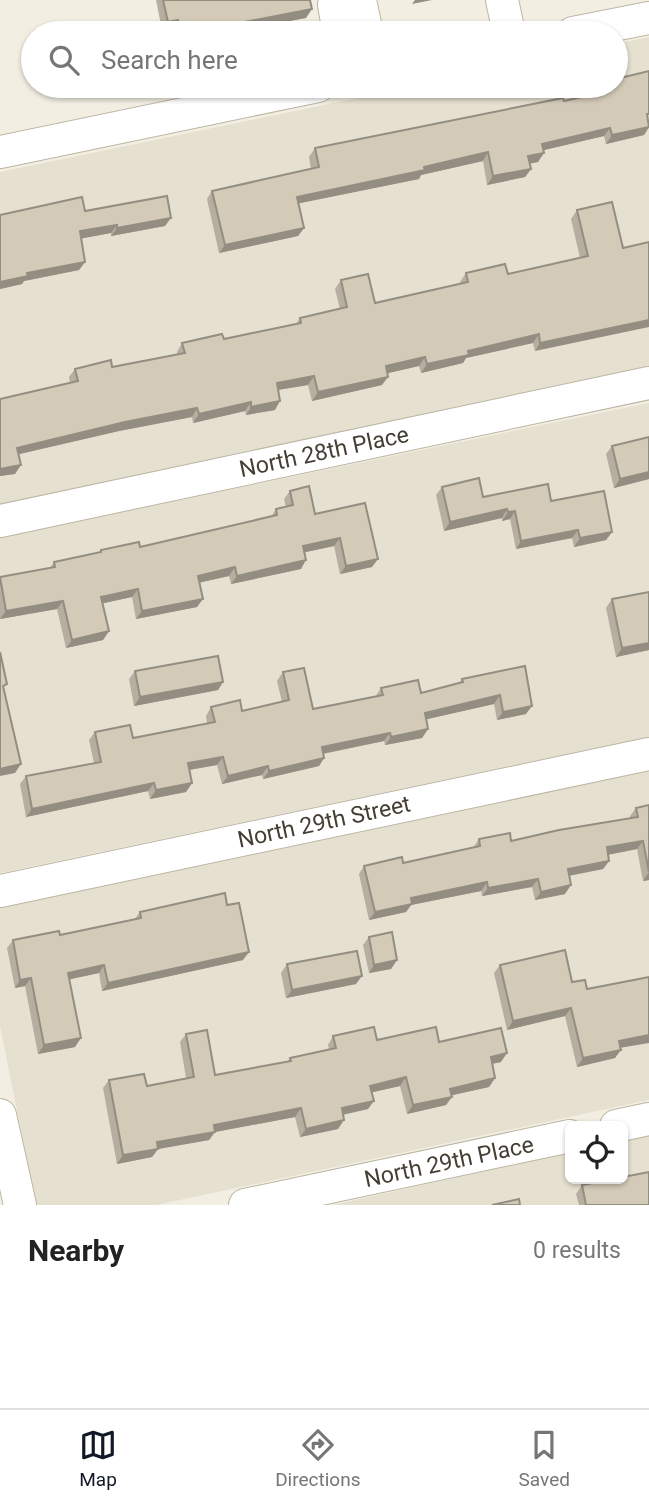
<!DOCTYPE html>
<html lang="en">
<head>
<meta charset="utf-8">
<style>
  :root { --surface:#fff; --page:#f2f2f2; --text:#222; --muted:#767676; --line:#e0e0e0; --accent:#111827 }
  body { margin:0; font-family:Roboto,sans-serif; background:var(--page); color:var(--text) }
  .controls { position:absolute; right:21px; bottom:21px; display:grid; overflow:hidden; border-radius:10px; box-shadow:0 2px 5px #0004 }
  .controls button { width:63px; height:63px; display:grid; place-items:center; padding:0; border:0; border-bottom:2px solid var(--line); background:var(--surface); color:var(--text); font:35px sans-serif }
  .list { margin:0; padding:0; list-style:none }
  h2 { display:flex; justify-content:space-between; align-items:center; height:91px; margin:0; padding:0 28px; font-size:30px }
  h2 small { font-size:23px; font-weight:400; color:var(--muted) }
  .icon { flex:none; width:38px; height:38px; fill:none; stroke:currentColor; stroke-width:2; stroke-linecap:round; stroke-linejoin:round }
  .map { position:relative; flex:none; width:649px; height:1205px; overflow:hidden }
  .search { position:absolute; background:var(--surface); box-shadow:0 2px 5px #0004; left:21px; right:21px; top:21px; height:77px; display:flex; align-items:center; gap:18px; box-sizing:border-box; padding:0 24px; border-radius:38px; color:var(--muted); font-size:26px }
  .sheet { height:203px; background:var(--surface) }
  nav { display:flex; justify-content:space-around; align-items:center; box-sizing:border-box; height:98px; border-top:2px solid var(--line); background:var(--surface); font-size:19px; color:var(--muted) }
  nav a { display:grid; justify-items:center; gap:4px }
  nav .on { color:var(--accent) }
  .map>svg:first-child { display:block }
</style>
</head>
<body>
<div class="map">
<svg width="649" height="1205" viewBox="0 0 649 1205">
  <rect width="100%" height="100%" fill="#f2eee2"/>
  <path fill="#e6e0d0" d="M 649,37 L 649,370 L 0,505 L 0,172 L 416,86 L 616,86 L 616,44 Z
    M 649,403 L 649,737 L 0,873 L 0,537 Z
    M 649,769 L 649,1100 L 156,1205 L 36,1205 L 0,1026 L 0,907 Z
    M 649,1135 L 649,1205 L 333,1205 L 570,1152 L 570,1179 L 623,1179 L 623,1141 Z"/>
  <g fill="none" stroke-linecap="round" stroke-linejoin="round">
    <g stroke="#bdb6a5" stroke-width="34">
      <path id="minor" d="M 335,0 L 334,5 L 339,33
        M 360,0 L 367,33
        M 502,0 L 509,33
        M 573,33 L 649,18
        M 0,152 L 318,86
        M 0,521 L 649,383
        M 0,891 L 649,754
        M 0,1115 L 20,1205
        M 616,1126 L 649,1119
        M 245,1205 L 570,1136"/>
    </g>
    <use href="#minor" stroke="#fff" stroke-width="32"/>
  </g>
  <path fill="#b6ae9e" d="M 156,0 L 189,0 L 306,18 L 224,33 L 173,33 L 172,29 L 162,30 Z
    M 598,86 L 616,86 L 649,127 L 644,135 L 606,144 L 604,136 L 543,150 L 538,162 L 530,163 L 531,169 L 525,177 L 487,185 L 483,161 L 421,175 L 419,179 L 298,203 L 304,228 L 298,236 L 219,253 L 207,199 L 212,191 L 311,169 L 309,157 L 315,148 L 564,101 L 594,94 L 594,91 Z
    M 577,210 L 623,248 L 535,351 L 533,343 L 466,358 L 463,363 L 421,373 L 419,366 L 387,373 L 382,385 L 312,401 L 308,385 L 278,390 L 275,410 L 246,415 L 245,411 L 193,423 L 192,417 L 119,431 L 19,454 L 15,474 L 0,476 L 70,383 L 69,377 L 75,369 L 112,367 L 177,355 L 177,352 L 182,343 L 224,339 L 296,324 L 300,318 L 340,309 L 335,289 L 341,280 L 375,303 L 460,284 L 460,282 L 466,273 L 508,274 L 580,258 L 571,219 Z
    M 85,211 L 165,226 L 111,236 L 111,233 L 81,238 L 85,262 L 79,270 L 24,281 L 22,284 L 0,289 L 0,215 Z
    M 649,437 L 649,479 L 614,488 L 606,454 L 612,446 Z
    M 442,487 L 483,497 L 551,501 L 612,532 L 606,540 L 574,547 L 572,538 L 516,549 L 510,519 L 502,521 L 502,518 L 444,531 L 436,495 Z
    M 290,491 L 372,567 L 340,574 L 334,546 L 305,552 L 301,569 L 231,584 L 229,576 L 199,583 L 197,607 L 136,619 L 132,597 L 103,603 L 109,631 L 103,640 L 66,648 L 57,609 L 0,619 L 0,577 L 50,568 L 54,562 L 99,552 L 101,550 L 140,547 L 271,517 L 276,509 L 286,507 L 284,499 Z
    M 649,592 L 649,650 L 616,657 L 606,608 L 612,599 Z
    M 525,666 L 526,714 L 497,720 L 494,704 L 426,719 L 428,729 L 422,738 L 385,745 L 384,741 L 323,754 L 324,758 L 319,766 L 263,779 L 262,775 L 222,784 L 217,765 L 190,770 L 192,783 L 186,792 L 150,799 L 148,791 L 26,817 L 20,784 L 26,776 L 94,763 L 89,740 L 95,732 L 133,738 L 207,723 L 206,716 L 211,707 L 242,711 L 282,702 L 277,681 L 283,672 L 313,709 L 375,697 L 381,688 L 421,693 L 459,683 L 462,679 Z
    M 135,671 L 223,682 L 218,690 L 134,706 L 129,679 Z
    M 649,805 L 649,880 L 643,881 L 637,849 L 608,855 L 609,861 L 603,869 L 569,876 L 565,894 L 535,900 L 532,887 L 482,896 L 481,891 L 411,905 L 406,912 L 369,920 L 359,874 L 364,866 L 403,863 L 473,848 L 479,839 L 511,841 L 630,818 L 630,816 L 636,808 Z
    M 227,905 L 243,960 L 102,991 L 99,973 L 70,979 L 75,1047 L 38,1054 L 25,986 L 15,988 L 7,948 L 13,940 L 60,935 L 134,920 L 140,912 Z
    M 369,937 L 397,960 L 391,969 L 369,973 L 363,945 Z
    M 287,964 L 356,984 L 286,998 L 281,973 Z
    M 500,965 L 572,982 L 587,989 L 621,1048 L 615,1058 L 577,1067 L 565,1016 L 507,1030 L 494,973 Z
    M 186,1034 L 215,1075 L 287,1062 L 290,1058 L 329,1049 L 328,1045 L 333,1036 L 377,1040 L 439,1042 L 501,1062 L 492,1064 L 495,1078 L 489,1087 L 452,1095 L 446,1105 L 407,1114 L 400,1086 L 372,1092 L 368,1109 L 343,1115 L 338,1129 L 300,1137 L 295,1117 L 215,1132 L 209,1140 L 158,1149 L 152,1157 L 117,1164 L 103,1088 L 109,1080 L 147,1086 L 186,1078 L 180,1042 Z
    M 582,1185 L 649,1205 L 579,1205 L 576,1194 Z"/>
  <path fill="#948d81" d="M 415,0 L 432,0 L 412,4 Z
    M 312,9 L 306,18 L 224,33 L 206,33 L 209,29 Z
    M 178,20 L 172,29 L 162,30 L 168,22 Z
    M 649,127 L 644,135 L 606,144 L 612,135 Z
    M 610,128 L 604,136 L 536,152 L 542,144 Z
    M 488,152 L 483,161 L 421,175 L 419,179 L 291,205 L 297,197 Z
    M 544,153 L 538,162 L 523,165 L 528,156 Z
    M 531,169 L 525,177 L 487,185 L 493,176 Z
    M 171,218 L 165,226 L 111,236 L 117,228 Z
    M 117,225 L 111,233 L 74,240 L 80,231 Z
    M 304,228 L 298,236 L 219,253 L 225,245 Z
    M 85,262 L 79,270 L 24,281 L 22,284 L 0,289 L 0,282 L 27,273 Z
    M 649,320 L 649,327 L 535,351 L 540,343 Z
    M 539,334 L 533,343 L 466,358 L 463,363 L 421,373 L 427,364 L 468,351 Z
    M 425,357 L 419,366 L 380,375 L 386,366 Z
    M 314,376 L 308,385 L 271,391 L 277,383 Z
    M 388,377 L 382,385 L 312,401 L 318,392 Z
    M 280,401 L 275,410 L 246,415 L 251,407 Z
    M 251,402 L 245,411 L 193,423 L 199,414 Z
    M 197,408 L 192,417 L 119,431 L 11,456 L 17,448 L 125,422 Z
    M 21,465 L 15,474 L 0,476 L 0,469 Z
    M 649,472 L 649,479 L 614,488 L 620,479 Z
    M 507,509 L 502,518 L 444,531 L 450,522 Z
    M 515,511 L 510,519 L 502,521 L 508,512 Z
    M 578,530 L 572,538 L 516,549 L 521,541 Z
    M 612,532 L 606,540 L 574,547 L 580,538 Z
    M 340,538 L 334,546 L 297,554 L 303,546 Z
    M 378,559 L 372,567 L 340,574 L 346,566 Z
    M 306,560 L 301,569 L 231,584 L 237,576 Z
    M 235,567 L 229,576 L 192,584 L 198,576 Z
    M 138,589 L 132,597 L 95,605 L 101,597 Z
    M 203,599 L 197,607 L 136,619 L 142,611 Z
    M 63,601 L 57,609 L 0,619 L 6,611 Z
    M 109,631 L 103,640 L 66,648 L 72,640 Z
    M 649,643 L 649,650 L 616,657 L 622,648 Z
    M 223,682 L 218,690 L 134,706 L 140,697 Z
    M 500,695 L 494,704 L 419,721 L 425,713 Z
    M 532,706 L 526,714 L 497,720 L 503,712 Z
    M 428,729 L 422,738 L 385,745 L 391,737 Z
    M 390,733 L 384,741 L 316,755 L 322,747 Z
    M 223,757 L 217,765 L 182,771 L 188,763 Z
    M 324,758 L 319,766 L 263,779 L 269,771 Z
    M 21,764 L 15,773 L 0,776 L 0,769 Z
    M 268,766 L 262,775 L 222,784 L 228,776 Z
    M 154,783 L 148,791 L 26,817 L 32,809 Z
    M 192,783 L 186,792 L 150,799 L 156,790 Z
    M 643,841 L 637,849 L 601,856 L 607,847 Z
    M 609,861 L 603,869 L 562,877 L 568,869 Z
    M 649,872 L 649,880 L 643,881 Z
    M 538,879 L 532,887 L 482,896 L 488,888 Z
    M 487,882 L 481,891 L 411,905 L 406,912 L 369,920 L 375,912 L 411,898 Z
    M 571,885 L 565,894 L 535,900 L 541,892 Z
    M 249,952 L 243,960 L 102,991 L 108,983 Z
    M 397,960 L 391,969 L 369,973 L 374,965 Z
    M 104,965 L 99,973 L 62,981 L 68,973 Z
    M 362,976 L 356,984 L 286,998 L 292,990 Z
    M 31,978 L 25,986 L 15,988 L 20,980 Z
    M 571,1008 L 565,1016 L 507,1030 L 513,1021 Z
    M 649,1035 L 649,1043 L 613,1049 L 619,1041 Z
    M 81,1038 L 75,1047 L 38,1054 L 44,1045 Z
    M 621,1050 L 615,1058 L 577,1067 L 583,1058 Z
    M 507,1053 L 501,1062 L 485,1065 L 491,1057 Z
    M 406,1077 L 400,1086 L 365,1094 L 370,1086 Z
    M 495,1078 L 489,1087 L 444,1097 L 450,1089 Z
    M 452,1097 L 446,1105 L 407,1114 L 413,1105 Z
    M 374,1101 L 368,1109 L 336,1116 L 342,1108 Z
    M 301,1108 L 295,1117 L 215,1132 L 209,1140 L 158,1149 L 152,1157 L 117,1164 L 123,1155 L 157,1142 L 214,1125 Z
    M 344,1120 L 338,1129 L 300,1137 L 306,1129 Z"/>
  <path fill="#d4cab8" stroke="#948d81" stroke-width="2" d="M 163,0 L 310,0 L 312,9 L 209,29 L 210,33 L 181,33 L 178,20 L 168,22 Z
    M 649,71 L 649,114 L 647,114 L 649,127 L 612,135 L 610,128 L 542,144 L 544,153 L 528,156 L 531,169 L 493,176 L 488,152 L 424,167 L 425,170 L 297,197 L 304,228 L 225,245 L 212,191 L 319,167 L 315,148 L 563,98 L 564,101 L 602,92 L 600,86 L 616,86 L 616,79 Z
    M 167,196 L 171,218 L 117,228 L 117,225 L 80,231 L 85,262 L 27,273 L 28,276 L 0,282 L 0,215 L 82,197 L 85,211 Z
    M 612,202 L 623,248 L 649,242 L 649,320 L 540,343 L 539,334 L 468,351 L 469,355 L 427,364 L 425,357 L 386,366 L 388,377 L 318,392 L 314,376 L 277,383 L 280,401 L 251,407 L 251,402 L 199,414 L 197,408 L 125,422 L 17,448 L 21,465 L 0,469 L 0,399 L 78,381 L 75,369 L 111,360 L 112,367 L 185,353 L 182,343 L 222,334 L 224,339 L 301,323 L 300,318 L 347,307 L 341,280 L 368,274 L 375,303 L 468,282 L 466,273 L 505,264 L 508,274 L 588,256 L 577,210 Z
    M 649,437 L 649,472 L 620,479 L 612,446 Z
    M 479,478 L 483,497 L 548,484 L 551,501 L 604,491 L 612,532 L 580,538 L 578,530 L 521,541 L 515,511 L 508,512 L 507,509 L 450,522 L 442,487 Z
    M 309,486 L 315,514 L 365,503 L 378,559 L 346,566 L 340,538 L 303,546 L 306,560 L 237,576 L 235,567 L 198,576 L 203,599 L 142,611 L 138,589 L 101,597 L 109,631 L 72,640 L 63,601 L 6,611 L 0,577 L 55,567 L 54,562 L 101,552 L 101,550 L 139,542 L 140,547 L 277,515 L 276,509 L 293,505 L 290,491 Z
    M 649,592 L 649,643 L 622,648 L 612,599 Z
    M 0,652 L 7,684 L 3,686 L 21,764 L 0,769 Z
    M 218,656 L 223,682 L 140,697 L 135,671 Z
    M 525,666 L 532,706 L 503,712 L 500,695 L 425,713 L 428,729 L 391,737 L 390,733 L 322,747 L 324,758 L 269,771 L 268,766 L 228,776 L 223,757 L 188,763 L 192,783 L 156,790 L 154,783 L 32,809 L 26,776 L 101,762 L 95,732 L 130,725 L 133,738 L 215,722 L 211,707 L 240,700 L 242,711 L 289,700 L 283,672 L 304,668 L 313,709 L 383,695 L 381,688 L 418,680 L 421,693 L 463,682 L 462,679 Z
    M 649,805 L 649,872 L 643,841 L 607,847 L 609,861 L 568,869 L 571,885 L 541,892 L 538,879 L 488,888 L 487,882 L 411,898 L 412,904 L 375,912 L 364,866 L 402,857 L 403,863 L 480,846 L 479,839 L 510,833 L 511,841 L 559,830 L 638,817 L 636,808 Z
    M 225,893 L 227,905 L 239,903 L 249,952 L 108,983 L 104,965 L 68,973 L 81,1038 L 44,1045 L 31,978 L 20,980 L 13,940 L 59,931 L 60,935 L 141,918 L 140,912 Z
    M 392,932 L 397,960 L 374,965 L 369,937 Z
    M 565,950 L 572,982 L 585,980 L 587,989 L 649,977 L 649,1035 L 619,1041 L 621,1050 L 583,1058 L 571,1008 L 513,1021 L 500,965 Z
    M 357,951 L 362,976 L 292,990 L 287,964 Z
    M 374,1027 L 377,1040 L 436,1027 L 439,1042 L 501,1028 L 507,1053 L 491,1057 L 495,1078 L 450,1089 L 452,1097 L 413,1105 L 406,1077 L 370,1086 L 374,1101 L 342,1108 L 344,1120 L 306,1129 L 301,1108 L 214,1125 L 215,1132 L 157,1142 L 158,1149 L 123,1155 L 109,1080 L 144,1074 L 147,1086 L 194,1077 L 186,1034 L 207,1030 L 215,1075 L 291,1061 L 290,1058 L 336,1048 L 333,1036 Z
    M 649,1172 L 649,1205 L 586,1205 L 582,1185 L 614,1179 L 623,1179 L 623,1177 Z
    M 519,1199 L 520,1205 L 492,1205 Z"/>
  <g text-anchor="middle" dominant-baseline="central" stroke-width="5" stroke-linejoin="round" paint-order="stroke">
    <g font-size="23" fill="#443e33" stroke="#fff">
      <text transform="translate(324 452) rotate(-12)">North 28th Place</text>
      <text transform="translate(324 822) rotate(-12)">North 29th Street</text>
      <text transform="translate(449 1162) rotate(-12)">North 29th Place</text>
    </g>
  </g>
</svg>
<div class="controls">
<button><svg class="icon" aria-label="locate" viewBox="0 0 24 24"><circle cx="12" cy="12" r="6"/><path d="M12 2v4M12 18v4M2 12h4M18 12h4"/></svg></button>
</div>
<div class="search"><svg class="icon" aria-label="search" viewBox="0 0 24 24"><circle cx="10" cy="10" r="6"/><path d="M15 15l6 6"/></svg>Search here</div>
</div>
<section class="sheet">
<h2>Nearby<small>0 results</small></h2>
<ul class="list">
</ul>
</section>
<nav>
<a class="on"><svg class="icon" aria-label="map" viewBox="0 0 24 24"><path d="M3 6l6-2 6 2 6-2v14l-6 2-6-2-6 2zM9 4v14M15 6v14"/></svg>Map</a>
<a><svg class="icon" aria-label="directions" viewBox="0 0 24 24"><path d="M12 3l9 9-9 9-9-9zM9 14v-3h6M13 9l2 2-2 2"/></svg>Directions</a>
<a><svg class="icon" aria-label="saved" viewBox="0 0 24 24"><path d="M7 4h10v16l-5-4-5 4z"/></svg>Saved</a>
</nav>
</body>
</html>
